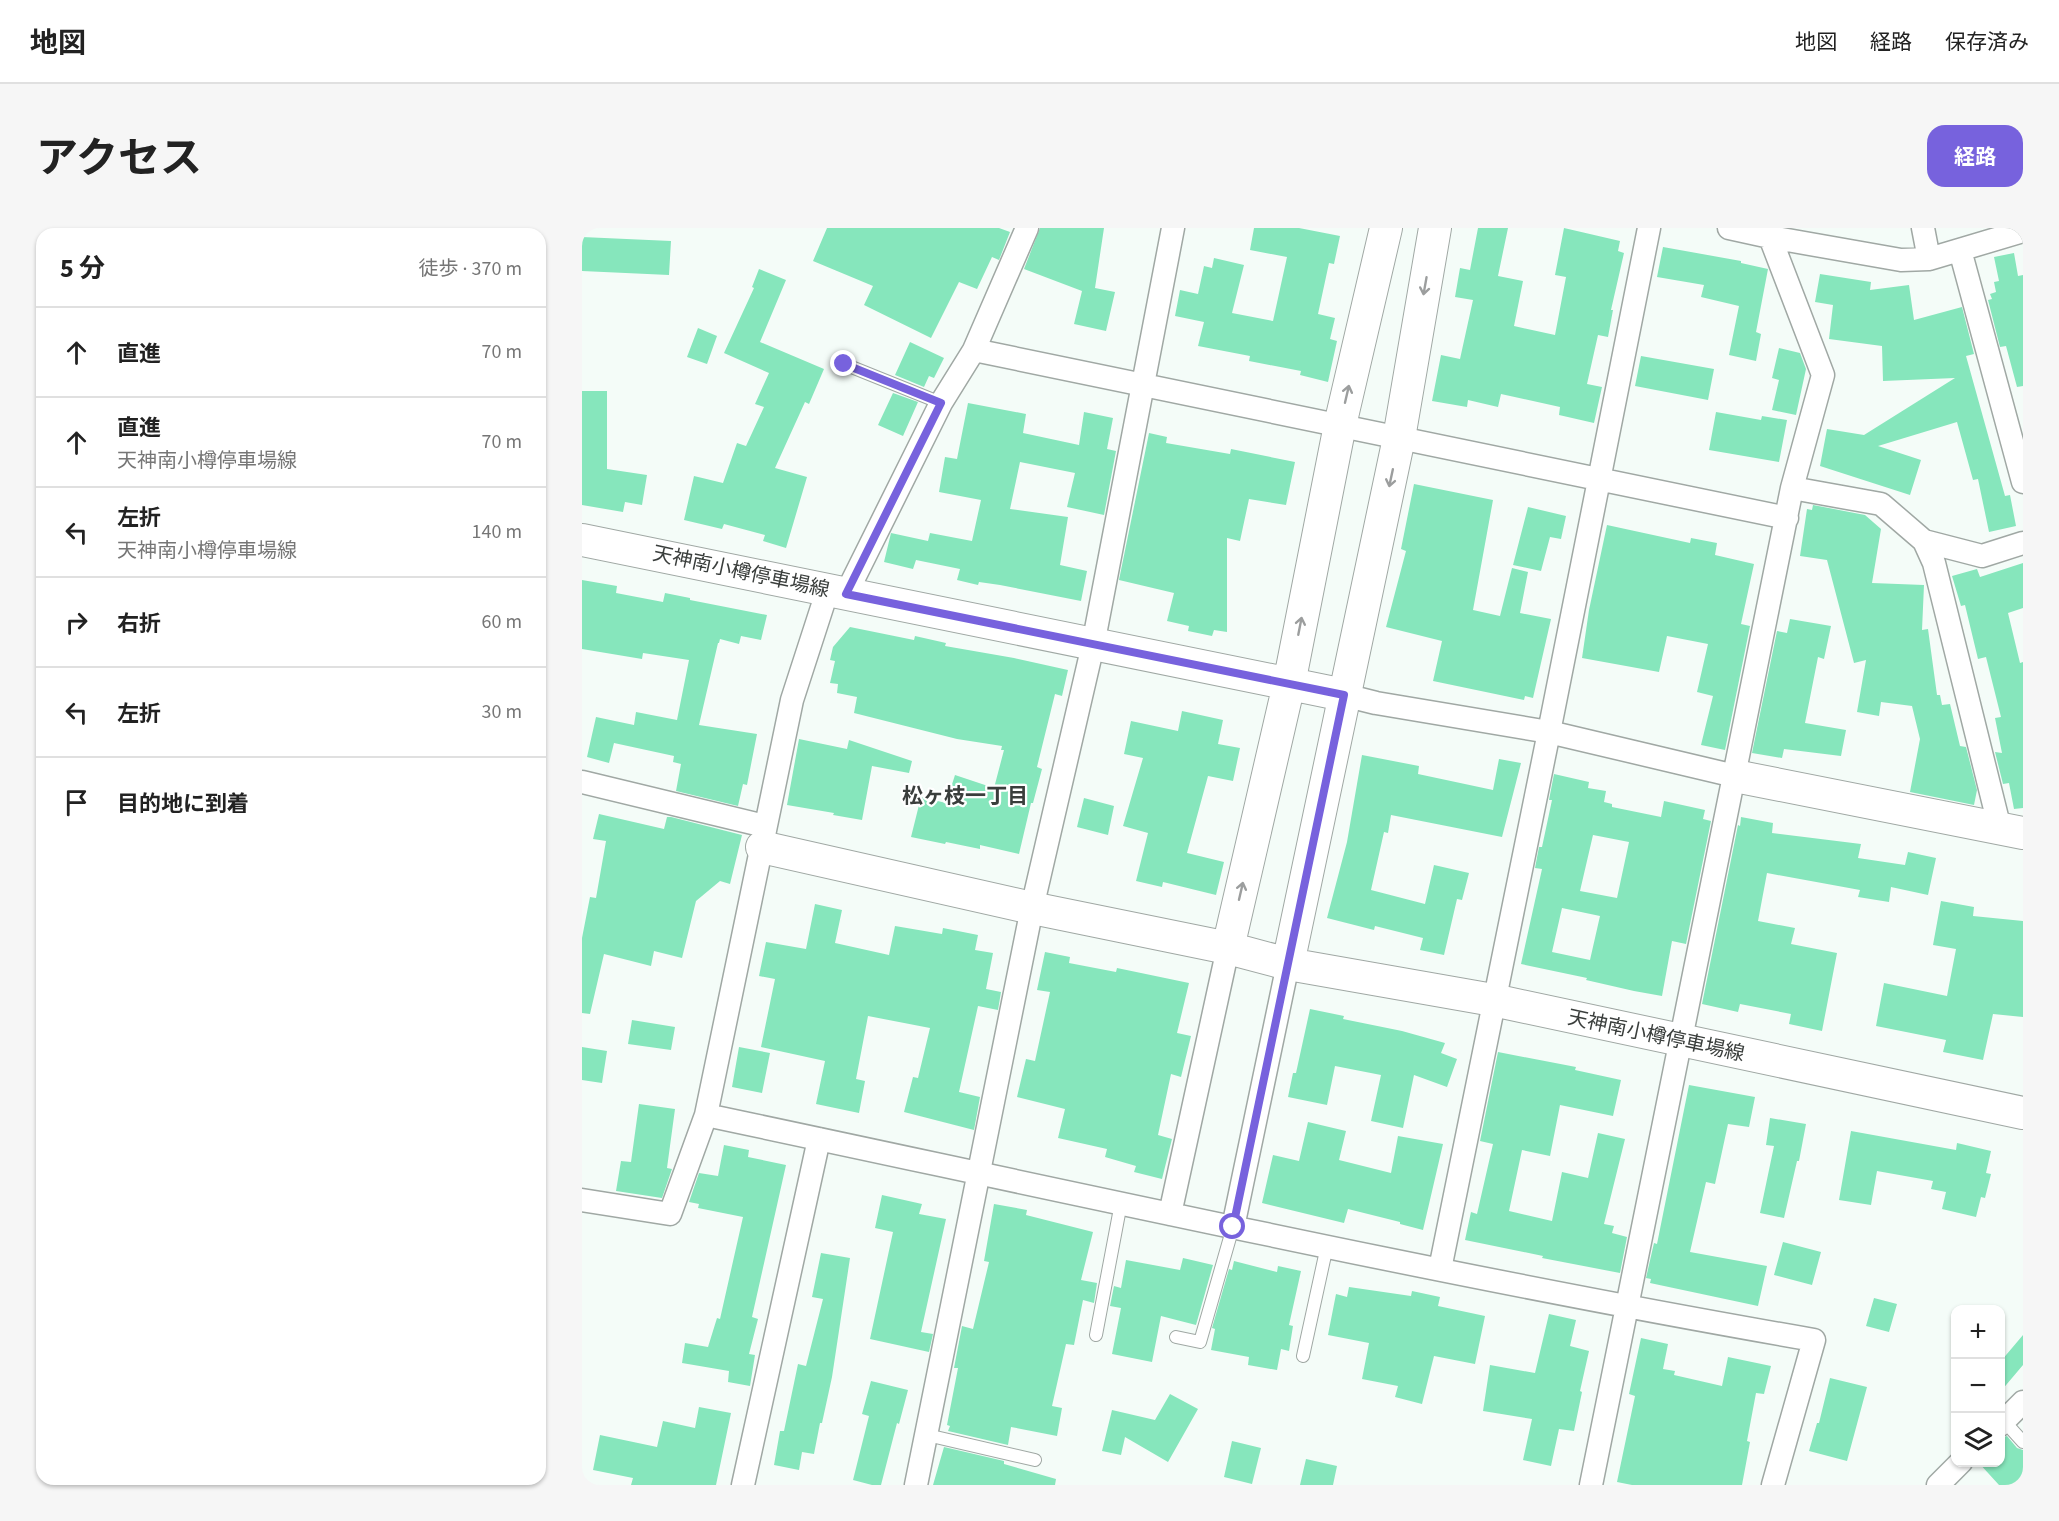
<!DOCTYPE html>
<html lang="ja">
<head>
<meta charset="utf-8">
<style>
  :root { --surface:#fff; --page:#f6f6f6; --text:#222; --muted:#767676; --line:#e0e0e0; --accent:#7762dd }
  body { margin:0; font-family:"Source Sans 3","Noto Sans JP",sans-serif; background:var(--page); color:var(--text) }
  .controls { position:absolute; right:18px; bottom:18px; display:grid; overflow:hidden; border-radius:12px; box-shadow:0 2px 4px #0004 }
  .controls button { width:54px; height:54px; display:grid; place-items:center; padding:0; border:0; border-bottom:2px solid var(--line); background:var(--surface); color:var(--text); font:30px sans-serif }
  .stop { position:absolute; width:18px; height:18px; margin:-14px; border:4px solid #7762dd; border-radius:50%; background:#fff }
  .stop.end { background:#7762dd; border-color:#fff; box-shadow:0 2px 6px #0008 }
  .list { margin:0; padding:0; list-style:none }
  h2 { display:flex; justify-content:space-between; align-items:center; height:78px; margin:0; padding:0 24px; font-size:26px }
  h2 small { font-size:20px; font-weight:400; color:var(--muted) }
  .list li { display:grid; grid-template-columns:39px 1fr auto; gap:18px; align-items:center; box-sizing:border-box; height:90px; padding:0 24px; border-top:2px solid var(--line) }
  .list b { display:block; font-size:22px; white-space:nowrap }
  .list p { margin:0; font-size:20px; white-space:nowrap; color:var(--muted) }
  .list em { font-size:20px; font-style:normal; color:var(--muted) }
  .icon { flex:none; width:33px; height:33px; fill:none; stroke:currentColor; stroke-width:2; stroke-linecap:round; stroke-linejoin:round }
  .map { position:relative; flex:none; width:1441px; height:1257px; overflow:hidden; border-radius:18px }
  header { display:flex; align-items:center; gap:36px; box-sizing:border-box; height:84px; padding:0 30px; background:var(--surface); border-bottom:2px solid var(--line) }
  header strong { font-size:28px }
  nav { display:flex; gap:33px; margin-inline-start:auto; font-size:21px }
  .intro { display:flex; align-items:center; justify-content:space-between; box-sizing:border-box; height:144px; padding:0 36px }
  h1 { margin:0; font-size:42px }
  .button { padding:15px 27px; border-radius:18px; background:var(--accent); color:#fff; font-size:21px; font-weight:700 }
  main { display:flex; gap:36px; padding:0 36px }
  aside { flex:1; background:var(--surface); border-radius:18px; box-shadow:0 2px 4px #0004 }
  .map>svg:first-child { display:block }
</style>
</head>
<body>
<header>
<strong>地図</strong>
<nav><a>地図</a><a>経路</a><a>保存済み</a></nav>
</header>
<div class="intro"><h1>アクセス</h1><a class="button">経路</a></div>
<main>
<aside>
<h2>5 分<small>徒歩 · 370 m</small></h2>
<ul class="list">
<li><svg class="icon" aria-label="ahead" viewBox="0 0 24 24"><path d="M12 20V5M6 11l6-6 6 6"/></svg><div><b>直進</b></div><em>70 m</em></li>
<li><svg class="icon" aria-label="ahead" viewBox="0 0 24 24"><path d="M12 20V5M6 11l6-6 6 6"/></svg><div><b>直進</b><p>天神南小樽停車場線</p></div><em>70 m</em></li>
<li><svg class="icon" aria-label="left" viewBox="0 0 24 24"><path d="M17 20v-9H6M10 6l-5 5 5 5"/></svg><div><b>左折</b><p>天神南小樽停車場線</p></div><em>140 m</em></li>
<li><svg class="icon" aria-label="right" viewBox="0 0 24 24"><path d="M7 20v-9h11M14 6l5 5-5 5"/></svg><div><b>右折</b></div><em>60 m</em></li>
<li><svg class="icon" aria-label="left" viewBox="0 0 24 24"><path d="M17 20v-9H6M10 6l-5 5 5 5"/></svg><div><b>左折</b></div><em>30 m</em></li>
<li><svg class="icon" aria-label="arrive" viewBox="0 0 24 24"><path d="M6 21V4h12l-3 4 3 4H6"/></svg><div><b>目的地に到着</b></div></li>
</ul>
</aside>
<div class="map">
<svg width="1441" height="1257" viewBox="0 0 1441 1257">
  <rect width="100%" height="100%" fill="#f4fcf8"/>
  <path fill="#86e6bc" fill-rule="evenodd" d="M 245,0 L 417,0 L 428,4 L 417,32 L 410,29 L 395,61 L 377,54 L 349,110 L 282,77 L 291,58 L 231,33 Z
    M 458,0 L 522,0 L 513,60 L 533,64 L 524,103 L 492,96 L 500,63 L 442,41 Z
    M 672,0 L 717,0 L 758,8 L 752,36 L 747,35 L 736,86 L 753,90 L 748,111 L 755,113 L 746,154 L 718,147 L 719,143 L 667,133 L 668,128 L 616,118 L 622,94 L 593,88 L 598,62 L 616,66 L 622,38 L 630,40 L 632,30 L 662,37 L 650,85 L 691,93 L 705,29 L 668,22 Z
    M 896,0 L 926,0 L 916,48 L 941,53 L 932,98 L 973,107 L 984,49 L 973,47 L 982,0 L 1038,13 L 1036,23 L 1042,25 L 1029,82 L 1031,82 L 1026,109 L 1016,107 L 1005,156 L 1020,159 L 1012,195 L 977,187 L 978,179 L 919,166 L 916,179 L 886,172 L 885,179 L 850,173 L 859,127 L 878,131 L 891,72 L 873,69 L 878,40 L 888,42 Z
    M 0,9 L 89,13 L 87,47 L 0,43 Z
    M 1081,19 L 1159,33 L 1159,35 L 1186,41 L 1174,104 L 1179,106 L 1174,133 L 1147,127 L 1157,78 L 1119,69 L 1122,57 L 1075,49 Z
    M 1432,25 L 1436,48 L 1441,47 L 1441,158 L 1435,159 L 1424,118 L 1418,119 L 1406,72 L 1410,71 L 1408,66 L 1414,64 L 1412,54 L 1417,53 L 1412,29 Z
    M 177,41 L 204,52 L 178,114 L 242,141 L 227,176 L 223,174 L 193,240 L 225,249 L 204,320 L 181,313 L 183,307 L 142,296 L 140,301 L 102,292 L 112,248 L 141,255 L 155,215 L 164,218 L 182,179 L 173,176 L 187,145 L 142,125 L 172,60 L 170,59 Z
    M 1238,46 L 1289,54 L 1288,62 L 1327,57 L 1332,92 L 1380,79 L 1392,126 L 1384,128 L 1423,268 L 1428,267 L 1434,298 L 1407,304 L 1396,251 L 1391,252 L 1375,194 L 1296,218 L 1339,232 L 1328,267 L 1238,238 L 1245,201 L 1282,207 L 1373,150 L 1301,153 L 1300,118 L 1247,111 L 1251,77 L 1233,74 Z
    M 116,100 L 135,108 L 125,136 L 105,129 Z
    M 328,114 L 362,130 L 352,150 L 347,148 L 342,159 L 313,147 Z
    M 1197,120 L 1218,125 L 1224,141 L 1214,187 L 1190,182 L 1197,152 L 1190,150 Z
    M 1059,128 L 1132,141 L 1126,172 L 1053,158 Z
    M 0,163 L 25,163 L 25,241 L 65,247 L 60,277 L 43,274 L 41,284 L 0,277 Z
    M 311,165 L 336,174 L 321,208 L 296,197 Z
    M 386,175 L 444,186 L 441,205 L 497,217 L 502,184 L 531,190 L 525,221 L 534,223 L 522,287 L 485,279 L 493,245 L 438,234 L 428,281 L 486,289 L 478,337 L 505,343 L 499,373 L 418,357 L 397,354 L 396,357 L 375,352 L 378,341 L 334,332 L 331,341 L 302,334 L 309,305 L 346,313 L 348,305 L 390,313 L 399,272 L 357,264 L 363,229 L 375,231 Z
    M 1134,184 L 1179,192 L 1180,188 L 1205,192 L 1197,234 L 1127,222 Z
    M 567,205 L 585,209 L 584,215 L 648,226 L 649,221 L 713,234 L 704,277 L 667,271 L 658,313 L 645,310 L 645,404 L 632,402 L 630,408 L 606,403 L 607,398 L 585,393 L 592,365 L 537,352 Z
    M 832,256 L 911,272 L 891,382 L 918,388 L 930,340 L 946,344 L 938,385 L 969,391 L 951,470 L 943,468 L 942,472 L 851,453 L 860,413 L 804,399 L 824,323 L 819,321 Z
    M 1231,277 L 1283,287 L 1299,301 L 1290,355 L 1342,357 L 1340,402 L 1346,401 L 1355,467 L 1358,467 L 1360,477 L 1368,476 L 1378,518 L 1384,519 L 1395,562 L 1392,577 L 1328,564 L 1338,511 L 1330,478 L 1299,474 L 1297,488 L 1275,484 L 1284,432 L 1272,435 L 1245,332 L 1218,328 L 1225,281 L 1230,282 Z
    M 946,279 L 984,288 L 979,311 L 968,309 L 959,343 L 931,337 Z
    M 1025,297 L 1108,315 L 1109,310 L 1135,315 L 1133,327 L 1172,336 L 1159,396 L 1168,398 L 1143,522 L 1119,517 L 1131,468 L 1115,464 L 1126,416 L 1085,408 L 1077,444 L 1000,430 L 1007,382 Z
    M 1441,335 L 1441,380 L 1426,385 L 1438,435 L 1441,434 L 1441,580 L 1432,581 L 1427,555 L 1421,556 L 1413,524 L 1420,525 L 1413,490 L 1419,489 L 1404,429 L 1396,431 L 1383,377 L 1379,378 L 1370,348 L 1395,341 L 1398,349 Z
    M 0,352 L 35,358 L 34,365 L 81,374 L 83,365 L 108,370 L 108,372 L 185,387 L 179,412 L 159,408 L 157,416 L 138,411 L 137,415 L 136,415 L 117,497 L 175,506 L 165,557 L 161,556 L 156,578 L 94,563 L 99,536 L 91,534 L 92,528 L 32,515 L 27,535 L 5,529 L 14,489 L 52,497 L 54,484 L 95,492 L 107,432 L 61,425 L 60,431 L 0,421 Z
    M 1208,391 L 1249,398 L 1242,431 L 1236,429 L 1223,495 L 1264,502 L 1259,528 L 1202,521 L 1200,530 L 1170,525 L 1195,403 L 1205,405 Z
    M 268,399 L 332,412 L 333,408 L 364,415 L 363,418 L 432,430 L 486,442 L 480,468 L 473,466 L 455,539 L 460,541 L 451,575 L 449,575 L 437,626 L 398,617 L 398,621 L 364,614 L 363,616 L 329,609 L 339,569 L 364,575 L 373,547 L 412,560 L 422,522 L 419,522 L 420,518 L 375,511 L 272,485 L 275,469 L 255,465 L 256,456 L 248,455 L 253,433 L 248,432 L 251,419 Z
    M 600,483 L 641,492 L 636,516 L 658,520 L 651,553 L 626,548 L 605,625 L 642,634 L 634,667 L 581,654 L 580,659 L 554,653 L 566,605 L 541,598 L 561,530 L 542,526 L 549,493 L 596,503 Z
    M 217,511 L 265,521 L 267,512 L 330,533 L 327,545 L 290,538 L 280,592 L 251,587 L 252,585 L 205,577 Z
    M 780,527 L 837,538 L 836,546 L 911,562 L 917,531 L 939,535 L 920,609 L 809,587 L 806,605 L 802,604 L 789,662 L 843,676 L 852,637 L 887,645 L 880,672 L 875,671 L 862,727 L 838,722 L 841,710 L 793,698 L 792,702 L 745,690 L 765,614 Z
    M 972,546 L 1007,554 L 1006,560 L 1024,563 L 1022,574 L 1030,576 L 1030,579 L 1079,589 L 1082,573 L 1123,582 L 1121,591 L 1129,593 L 1104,716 L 1090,713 L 1080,768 L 1052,763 L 1004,752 L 1005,750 L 939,736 L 960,641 L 953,640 L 957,619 L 960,619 L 970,572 L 967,572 ZM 1011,607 L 1047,614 L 1035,670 L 998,663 ZM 980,680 L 1018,688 L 1008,732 L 970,724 Z
    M 502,570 L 532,578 L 526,607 L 495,599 Z
    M 17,586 L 82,601 L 85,589 L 89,589 L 160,607 L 148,656 L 138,653 L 114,673 L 100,730 L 72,723 L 69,738 L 22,726 L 8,786 L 0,785 L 0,710 L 8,669 L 14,670 L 24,613 L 11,611 Z
    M 1159,589 L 1191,595 L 1190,605 L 1279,616 L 1276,630 L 1323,637 L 1326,624 L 1354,630 L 1346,667 L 1309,659 L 1307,674 L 1276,669 L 1278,662 L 1185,645 L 1176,693 L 1213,700 L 1209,716 L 1255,725 L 1240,803 L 1207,796 L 1209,786 L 1158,776 L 1156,784 L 1120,776 L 1156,597 L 1158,598 Z
    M 1359,673 L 1392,679 L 1391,688 L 1441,693 L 1441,789 L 1411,786 L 1401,832 L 1361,824 L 1364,812 L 1294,798 L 1302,755 L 1365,768 L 1374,721 L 1351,717 Z
    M 233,676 L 260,682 L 253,715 L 307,727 L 313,698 L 360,706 L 361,700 L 396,707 L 393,722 L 411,725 L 404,761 L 419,764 L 416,782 L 396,778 L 377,864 L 398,869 L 392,902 L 322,884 L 331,849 L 336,850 L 348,800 L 286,788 L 274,851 L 283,853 L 277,885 L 234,876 L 243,833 L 179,819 L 193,751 L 177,748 L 184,714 L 224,721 Z
    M 463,724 L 488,729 L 487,735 L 534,744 L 535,740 L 607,755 L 595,805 L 609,808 L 599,849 L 589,846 L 576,907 L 590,911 L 580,951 L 552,944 L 554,938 L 523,929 L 525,921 L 476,910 L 483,881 L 435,869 L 444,831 L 453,833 L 468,764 L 455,762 Z
    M 728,781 L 762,788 L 761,791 L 820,803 L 863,815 L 859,825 L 875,831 L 865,859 L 832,847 L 821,900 L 789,893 L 799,847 L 753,838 L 745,877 L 706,869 L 711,845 L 714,845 Z
    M 50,792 L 93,799 L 89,822 L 46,816 Z
    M 0,819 L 25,823 L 20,855 L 0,852 Z
    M 157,819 L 188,825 L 180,865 L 150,859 Z
    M 916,824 L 994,839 L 993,842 L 1039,852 L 1031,888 L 978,877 L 968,928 L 940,922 L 927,983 L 970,993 L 980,944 L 1006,950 L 1016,905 L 1043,911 L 1022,996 L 1032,998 L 1030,1005 L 1045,1009 L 1038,1045 L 960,1030 L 961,1028 L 883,1012 L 889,984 L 895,986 L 911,916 L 898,913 Z
    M 1107,857 L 1173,869 L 1167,899 L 1146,896 L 1133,956 L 1124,954 L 1108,1024 L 1185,1038 L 1176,1078 L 1068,1055 L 1069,1051 L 1064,1050 L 1072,1015 L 1075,1016 Z
    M 57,876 L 93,881 L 85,940 L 90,941 L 80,970 L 34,963 L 39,933 L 49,934 Z
    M 1188,890 L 1224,896 L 1217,933 L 1215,933 L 1202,990 L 1178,985 L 1192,918 L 1184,917 Z
    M 726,894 L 764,903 L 757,932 L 809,945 L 816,908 L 861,916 L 841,1002 L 818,996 L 818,994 L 766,981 L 762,995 L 680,975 L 691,927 L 717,933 Z
    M 1269,903 L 1374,922 L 1375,915 L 1409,923 L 1404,945 L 1409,946 L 1403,970 L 1399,969 L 1394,989 L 1360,981 L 1364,964 L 1349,961 L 1351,953 L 1295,943 L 1289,977 L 1257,972 Z
    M 142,917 L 167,922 L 166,929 L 204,937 L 170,1089 L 176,1091 L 167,1126 L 173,1127 L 168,1158 L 146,1154 L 147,1143 L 100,1135 L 103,1115 L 126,1119 L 135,1090 L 138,1091 L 161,989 L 116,980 L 117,976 L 107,974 L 117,945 L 136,948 Z
    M 300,967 L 340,976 L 337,986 L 364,991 L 339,1104 L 351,1106 L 347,1124 L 288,1111 L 311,1004 L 293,1000 Z
    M 412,976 L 445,982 L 444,987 L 511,1004 L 499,1052 L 515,1055 L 512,1075 L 501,1072 L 492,1117 L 484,1116 L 470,1178 L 480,1180 L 475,1208 L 429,1199 L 426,1217 L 366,1203 L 368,1198 L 365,1197 L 376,1140 L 372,1140 L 380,1098 L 391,1101 L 407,1034 L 402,1033 Z
    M 1201,1014 L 1239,1024 L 1230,1057 L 1192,1047 Z
    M 239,1025 L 268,1030 L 250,1149 L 240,1195 L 238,1195 L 232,1226 L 220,1224 L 217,1242 L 192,1237 L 198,1203 L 202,1203 L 216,1136 L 224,1138 L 241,1071 L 230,1069 Z
    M 601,1030 L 631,1037 L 614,1097 L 579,1088 L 570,1134 L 530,1126 L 539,1080 L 528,1078 L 532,1058 L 539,1060 L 544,1032 L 598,1042 Z
    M 652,1033 L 695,1044 L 696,1038 L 719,1043 L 707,1097 L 711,1098 L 707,1123 L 699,1121 L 695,1142 L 666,1137 L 667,1129 L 629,1122 L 633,1101 L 630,1100 L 647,1041 L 650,1042 Z
    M 767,1059 L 829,1068 L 830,1063 L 858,1069 L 856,1078 L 903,1088 L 893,1136 L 852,1128 L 840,1176 L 813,1169 L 816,1158 L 780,1151 L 787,1115 L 746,1107 L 754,1066 L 765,1069 Z
    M 1292,1070 L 1315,1076 L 1307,1104 L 1284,1098 Z
    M 967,1086 L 994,1092 L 988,1118 L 1007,1123 L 998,1163 L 1000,1164 L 992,1203 L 977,1201 L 969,1238 L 941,1232 L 950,1191 L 901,1183 L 908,1137 L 953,1145 Z
    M 1441,1107 L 1441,1137 L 1419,1163 L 1419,1133 Z
    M 1059,1110 L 1086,1116 L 1081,1141 L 1093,1143 L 1092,1147 L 1140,1158 L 1146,1129 L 1189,1138 L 1182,1166 L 1174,1165 L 1165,1213 L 1168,1214 L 1160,1257 L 1050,1257 L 1035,1254 L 1053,1168 L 1047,1166 Z
    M 1248,1150 L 1285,1159 L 1265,1233 L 1227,1223 L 1235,1195 L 1237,1195 Z
    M 289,1153 L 326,1162 L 317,1196 L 315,1195 L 299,1257 L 290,1257 L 271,1252 L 287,1188 L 280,1186 Z
    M 588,1166 L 616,1181 L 586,1234 L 543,1209 L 539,1227 L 520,1223 L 530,1182 L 573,1192 Z
    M 117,1179 L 149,1185 L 134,1257 L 49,1257 L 51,1250 L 11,1242 L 18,1207 L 75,1219 L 81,1193 L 113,1200 Z
    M 1425,1208 L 1435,1220 L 1441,1222 L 1441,1257 L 1417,1257 L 1396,1234 L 1419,1234 L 1419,1210 Z
    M 650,1213 L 679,1220 L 670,1256 L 642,1249 Z
    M 362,1219 L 422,1233 L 422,1236 L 474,1251 L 473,1257 L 351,1257 Z
    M 724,1231 L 755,1238 L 751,1257 L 718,1257 Z"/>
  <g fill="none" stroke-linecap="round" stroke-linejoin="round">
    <g stroke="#a0a8a4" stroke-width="14">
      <path id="lane" d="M 262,136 L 359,175
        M 514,1107 L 539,975
        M 594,1109 L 618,1114 L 651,999
        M 721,1128 L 745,1018
        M 1422,1193 L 1441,1214
        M 345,1207 L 453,1232"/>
    </g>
    <g stroke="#a0a8a4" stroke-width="25">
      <path id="street" d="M 1147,0 L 1188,9 L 1319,32 L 1347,31 L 1441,3
        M 1341,0 L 1347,31
        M 1378,22 L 1441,254
        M 392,122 L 1205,290
        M 1210,260 L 1299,276 L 1342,313 L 1352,335 L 1418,601
        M 1342,313 L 1400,328 L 1441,315
        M 264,366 L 359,175 L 392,122 L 445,0
        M 762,467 L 794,475 L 967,504 L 1153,548
        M 0,554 L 183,598
        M 124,887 C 493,965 861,1048 1232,1112 L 1191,1257
        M 0,972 L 88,986 L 124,887 L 210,472 L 246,361
        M 588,986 L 646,720
        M 651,999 L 706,736
        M 858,1041 L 967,504 L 1067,0
        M 1418,1197 L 1441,1174
        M 161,1257 L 237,911
        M 334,1257 L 450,680 L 511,417 L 591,0
        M 1009,1257 L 1210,260 L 1241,147 L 1188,9
        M 1356,1257 L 1379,1234"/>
    </g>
    <g stroke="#a0a8a4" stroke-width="34">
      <path id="secondary" d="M 0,312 L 762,467
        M 1153,548 L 1441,605
        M 180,619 L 450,680 L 646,720 L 706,736 L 911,772 L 1441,885
        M 646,720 L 707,456 L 758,197 L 804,0
        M 706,736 L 817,210 L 853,0"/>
    </g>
    <use href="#lane" stroke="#fff" stroke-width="12"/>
    <use href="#street" stroke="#fff" stroke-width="22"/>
    <use href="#secondary" stroke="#fff" stroke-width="32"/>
  </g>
  <defs><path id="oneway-shaft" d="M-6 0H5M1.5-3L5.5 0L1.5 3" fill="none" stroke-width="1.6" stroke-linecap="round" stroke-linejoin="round" transform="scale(1.5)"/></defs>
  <g stroke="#9c9e9e">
    <use href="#oneway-shaft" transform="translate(843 58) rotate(100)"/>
    <use href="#oneway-shaft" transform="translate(765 166) rotate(-77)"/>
    <use href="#oneway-shaft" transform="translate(809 250) rotate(102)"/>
    <use href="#oneway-shaft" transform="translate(718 398) rotate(-79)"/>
    <use href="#oneway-shaft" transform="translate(659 663) rotate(-77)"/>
  </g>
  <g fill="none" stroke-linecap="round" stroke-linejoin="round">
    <path stroke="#7762dd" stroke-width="8" d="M 262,136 L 359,175 L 264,366 L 762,467 L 651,999"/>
  </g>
  <g text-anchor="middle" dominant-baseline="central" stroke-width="4.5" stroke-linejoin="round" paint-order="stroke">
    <g font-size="20" fill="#3a3e3c" stroke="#fff">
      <text transform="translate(159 344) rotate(12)">天神南小樽停車場線</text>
      <text transform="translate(1074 808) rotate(12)">天神南小樽停車場線</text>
    </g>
    <g font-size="21" font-weight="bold" fill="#3a3e3c" stroke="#fff">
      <text x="383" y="568">松ヶ枝一丁目</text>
    </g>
  </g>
</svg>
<div class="controls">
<button>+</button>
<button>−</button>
<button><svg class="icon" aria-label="layers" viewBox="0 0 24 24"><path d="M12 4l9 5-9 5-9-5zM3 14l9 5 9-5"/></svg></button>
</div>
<div class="stop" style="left:651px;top:999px"></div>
<div class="stop end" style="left:262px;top:136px"></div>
</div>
</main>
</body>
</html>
